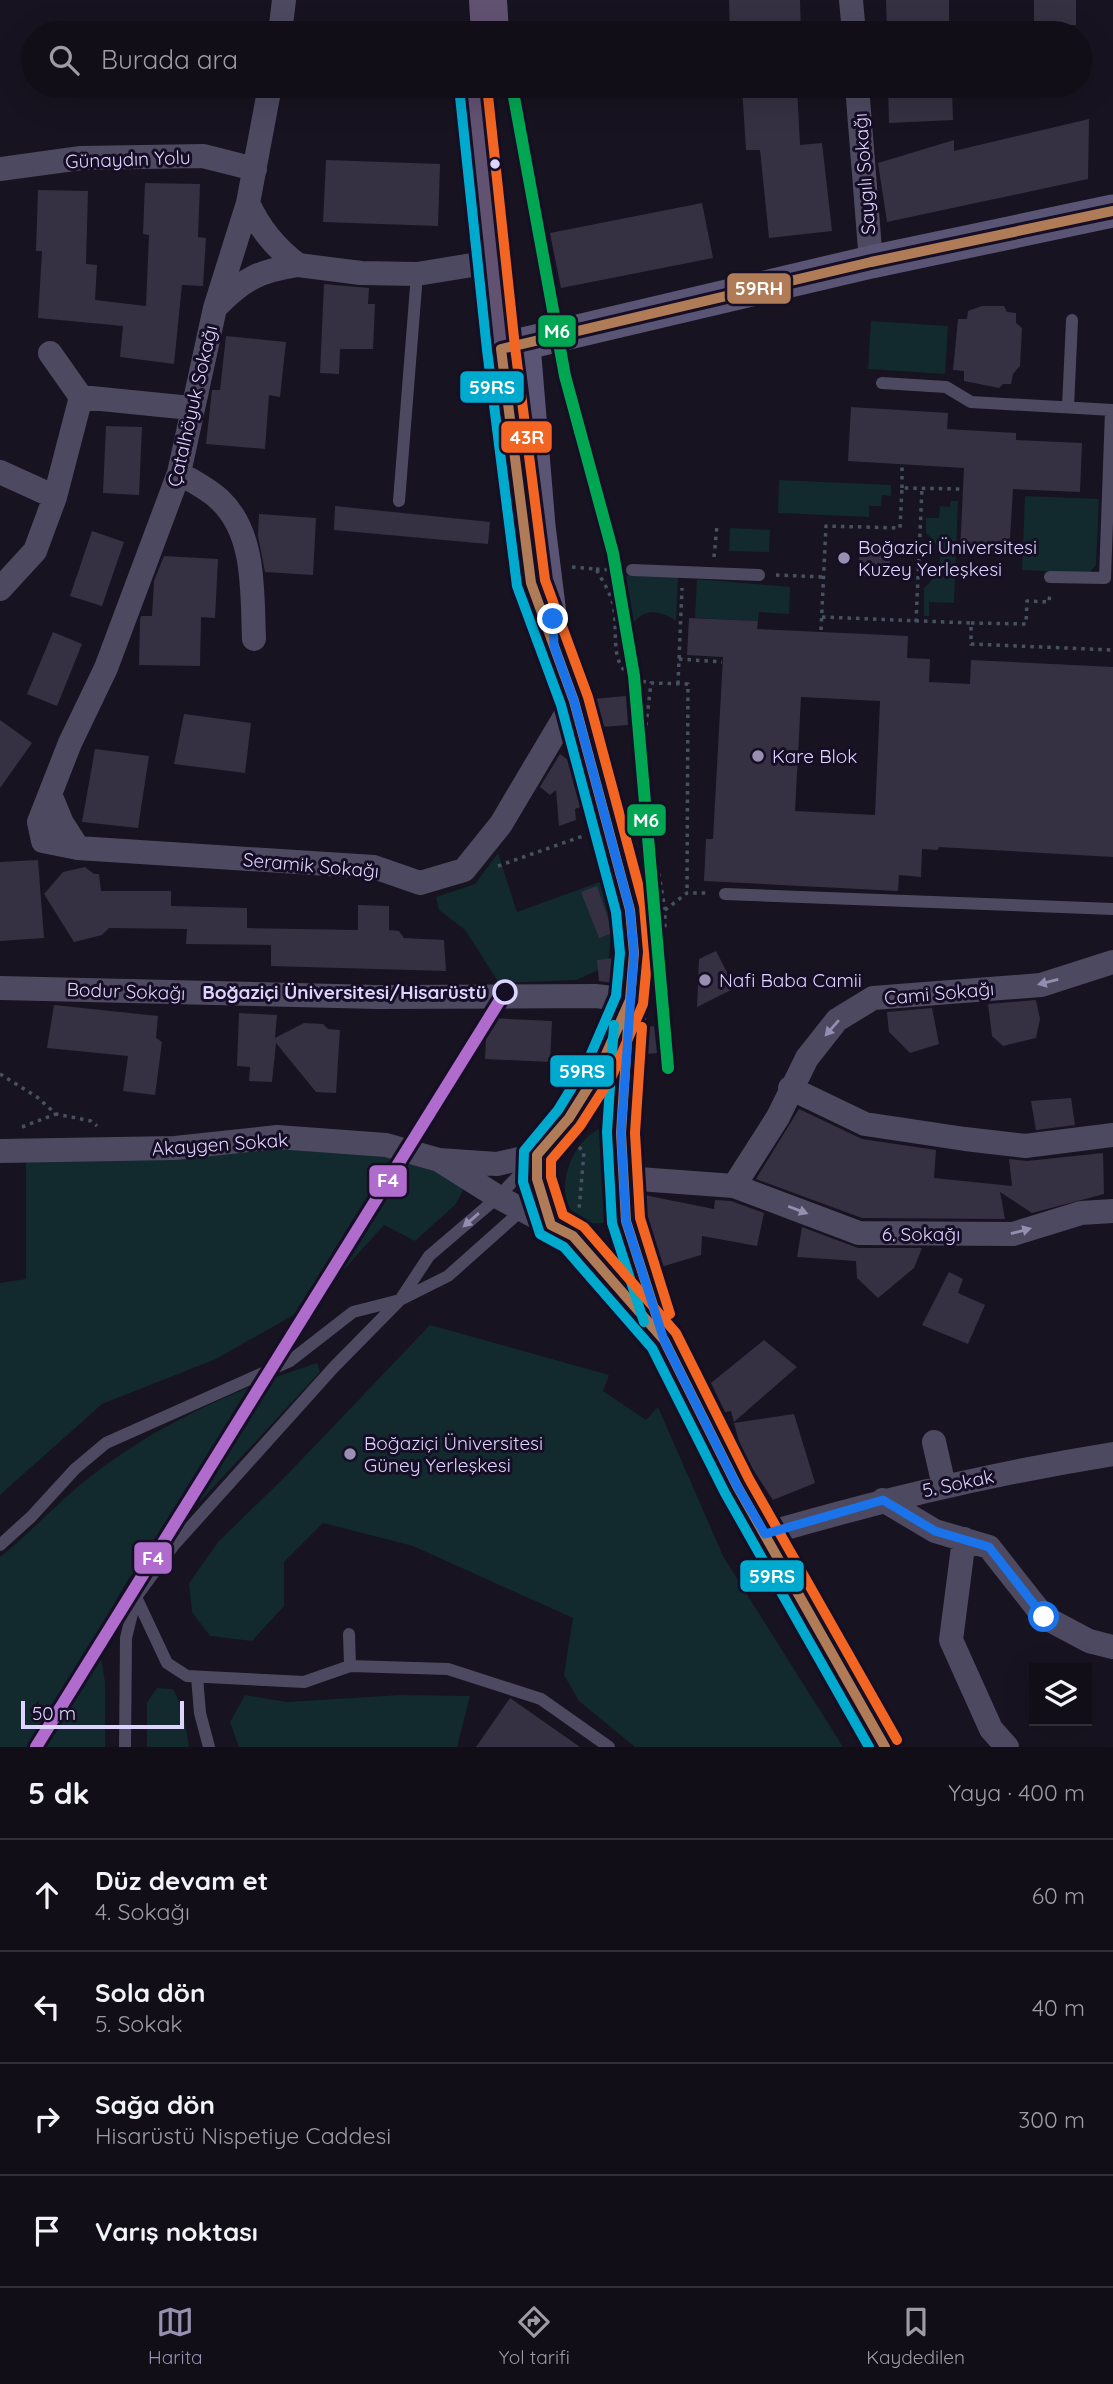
<!DOCTYPE html>
<html lang="tr">
<head>
<meta charset="utf-8">
<style>
  :root { --surface:#110e18; --page:#1e1c25; --text:#f1f3f6; --muted:#9c9ca2; --line:#302e37; --accent:#9890b1 }
  body { margin:0; font-family:Quicksand,sans-serif; background:var(--page); color:var(--text) }
  .controls { position:absolute; right:21px; bottom:21px; display:grid; overflow:hidden; border-radius:0px; box-shadow:0 7px 28px #0002 }
  .controls button { width:63px; height:63px; display:grid; place-items:center; padding:0; border:0; border-bottom:2px solid var(--line); background:var(--surface); color:var(--text); font:35px sans-serif }
  .scale { position:absolute; left:21px; bottom:18px; width:163px; box-sizing:border-box; padding-left:7px; border:4px solid #ddd3ff; border-top:0; font-size:19px; line-height:24px; white-space:nowrap; color:#ddd3ff; -webkit-text-stroke:5px #150e25; paint-order:stroke }
  .stop { position:absolute; width:21px; height:21px; margin:-16px; border:5px solid #1a73e8; border-radius:50%; background:#fff }
  .stop.end { background:#1a73e8; border-color:#fff; box-shadow:0 2px 7px #0008 }
  .list { margin:0; padding:0; list-style:none }
  h2 { display:flex; justify-content:space-between; align-items:center; height:91px; margin:0; padding:0 28px; font-size:30px }
  h2 small { font-size:23px; font-weight:400; color:var(--muted) }
  .list li { display:grid; grid-template-columns:46px 1fr auto; gap:21px; align-items:center; box-sizing:border-box; height:112px; padding:0 28px; border-top:2px solid var(--line) }
  .list b { display:block; font-size:26px; white-space:nowrap }
  .list p { margin:0; font-size:23px; white-space:nowrap; color:var(--muted) }
  .list em { font-size:23px; font-style:normal; color:var(--muted) }
  .icon { flex:none; width:38px; height:38px; fill:none; stroke:currentColor; stroke-width:2; stroke-linecap:round; stroke-linejoin:round }
  .map { position:relative; flex:none; width:1113px; height:1747px; overflow:hidden }
  .search { position:absolute; background:var(--surface); box-shadow:0 7px 28px #0002; left:21px; right:21px; top:21px; height:77px; display:flex; align-items:center; gap:18px; box-sizing:border-box; padding:0 24px; border-radius:38px; color:var(--muted); font-size:26px }
  .sheet { height:539px; background:var(--surface) }
  nav { display:flex; justify-content:space-around; align-items:center; box-sizing:border-box; height:98px; border-top:2px solid var(--line); background:var(--surface); font-size:19px; color:var(--muted) }
  nav a { display:grid; justify-items:center; gap:4px }
  nav .on { color:var(--accent) }
  .map>svg:first-child { display:block }
</style>
</head>
<body>
<div class="map">
<svg width="1113" height="1747" viewBox="0 0 1113 1747">
  <rect width="100%" height="100%" fill="#171320"/>
  <path fill="#12292d" d="M 871,321 L 948,326 L 945,374 L 868,369 Z
    M 779,480 L 891,485 L 891,496 L 882,495 L 881,506 L 869,506 L 869,517 L 778,513 Z
    M 1025,496 L 1099,499 L 1096,565 L 1089,573 L 1022,570 Z
    M 951,501 L 958,501 L 954,603 L 929,602 L 929,616 L 924,616 L 924,588 C 943,571 947,550 926,533 L 926,518 L 939,518 L 940,506 L 950,507 Z
    M 730,528 L 770,530 L 769,552 L 729,551 Z
    M 611,575 L 678,577 L 676,621 C 661,611 645,607 633,624 L 635,645 L 619,644 L 618,609 Z
    M 697,579 L 790,587 L 789,614 L 759,612 L 758,621 L 695,618 Z
    M 498,853 L 517,912 L 608,879 L 612,923 L 608,966 L 576,980 L 499,983 L 465,930 L 439,910 L 436,897 L 475,884 Z
    M 599,1129 L 606,1138 L 608,1217 L 603,1223 C 546,1228 560,1148 599,1129 Z
    M 280,1149 L 378,1153 L 436,1172 L 465,1187 L 455,1205 L 415,1241 L 384,1225 L 313,1304 L 216,1359 L 102,1404 L 0,1495 L 0,1283 L 26,1279 L 26,1157 L 173,1157 Z
    M 430,1325 L 609,1375 L 603,1391 L 646,1420 L 658,1407 L 724,1558 L 843,1747 L 635,1747 L 579,1701 L 564,1675 L 573,1618 L 413,1546 L 323,1523 L 284,1562 L 284,1606 L 252,1641 L 210,1636 L 192,1612 L 189,1583 L 219,1541 L 285,1477 Z
    M 317,1363 L 320,1372 L 129,1578 L 97,1634 L 105,1682 L 105,1747 L 0,1747 L 0,1557 C 28,1535 52,1508 80,1485 C 148,1428 233,1390 317,1363 Z
    M 157,1688 L 173,1689 L 183,1710 L 189,1747 L 147,1747 L 147,1702 Z
    M 245,1695 L 287,1702 L 400,1695 L 470,1696 L 457,1747 L 239,1747 L 230,1722 Z"/>
  <path fill="#363142" fill-rule="evenodd" d="M 729,0 L 800,0 L 801,33 L 730,33 Z
    M 886,0 L 949,0 L 949,33 L 887,33 Z
    M 1034,0 L 1076,0 L 1076,25 L 1034,25 Z
    M 742,86 L 797,86 L 800,145 L 822,143 L 832,231 L 769,238 L 760,150 L 746,150 Z
    M 888,86 L 937,86 L 937,90 L 952,89 L 953,120 L 889,123 Z
    M 1089,119 L 1088,179 L 887,222 L 878,163 L 954,140 L 954,151 Z
    M 326,160 L 440,164 L 438,226 L 323,222 Z
    M 145,183 L 200,184 L 198,237 L 206,238 L 203,286 L 182,285 L 174,364 L 120,357 L 123,326 L 38,318 L 42,251 L 36,251 L 38,190 L 88,191 L 86,264 L 97,265 L 95,300 L 146,306 L 149,235 L 143,234 Z
    M 702,203 L 713,258 L 561,288 L 550,233 Z
    M 324,284 L 369,288 L 368,304 L 375,304 L 373,349 L 340,349 L 339,374 L 320,373 Z
    M 982,306 L 1004,306 L 1007,312 L 1016,313 L 1016,323 L 1022,328 L 1020,366 L 1013,374 L 1011,384 L 1003,384 L 999,388 L 964,381 L 964,371 L 953,370 L 958,319 L 967,319 L 968,311 Z
    M 226,336 L 286,342 L 280,397 L 269,395 L 265,449 L 206,444 L 212,390 L 220,390 Z
    M 851,407 L 948,413 L 947,429 L 1016,433 L 1016,440 L 1082,443 L 1080,492 L 1013,489 L 1009,555 L 960,553 L 964,468 L 848,461 Z
    M 106,426 L 142,427 L 139,495 L 103,493 Z
    M 335,506 L 490,522 L 488,544 L 334,530 Z
    M 259,514 L 316,518 L 313,575 L 265,572 L 258,536 Z
    M 92,531 L 124,542 L 102,606 L 70,596 Z
    M 860,543 L 891,544 L 889,577 L 858,576 Z
    M 164,556 L 218,559 L 215,618 L 201,617 L 200,666 L 139,665 L 140,620 L 141,616 L 152,616 L 154,581 Z
    M 689,618 L 758,621 L 757,629 L 908,636 L 907,658 L 930,659 L 929,682 L 970,684 L 971,660 L 1113,667 L 1113,857 L 939,847 L 938,850 L 922,849 L 921,877 L 899,875 L 898,891 L 704,881 L 706,839 L 713,839 L 723,657 L 687,655 ZM 801,697 L 880,701 L 875,815 L 795,811 Z
    M 53,632 L 82,644 L 57,706 L 27,694 Z
    M 626,696 L 628,725 L 601,727 L 593,699 Z
    M 184,714 L 251,723 L 245,773 L 174,764 Z
    M 0,720 L 32,743 L 0,788 Z
    M 95,749 L 149,756 L 138,828 L 82,822 Z
    M 567,751 L 581,807 L 575,809 L 576,820 L 559,826 L 556,790 L 550,795 L 540,787 L 560,754 L 568,760 Z
    M 38,860 L 44,938 L 0,941 L 0,862 Z
    M 85,867 L 94,874 L 99,874 L 101,891 L 171,891 L 171,906 L 247,908 L 247,928 L 358,930 L 358,905 L 389,906 L 389,930 L 399,931 L 404,938 L 444,940 L 446,971 L 271,966 L 271,945 L 186,944 L 187,929 L 109,928 L 102,935 L 74,942 L 44,894 L 63,872 Z
    M 597,886 L 613,933 L 599,938 L 581,892 Z
    M 716,951 L 735,988 L 697,1007 L 699,959 Z
    M 613,958 L 613,983 L 599,981 L 597,960 Z
    M 1036,1000 L 1040,1019 L 1036,1038 L 1003,1046 L 992,1036 L 988,1004 Z
    M 54,1005 L 158,1016 L 156,1038 L 162,1042 L 155,1095 L 123,1091 L 128,1056 L 47,1048 Z
    M 932,1008 L 939,1044 L 910,1053 L 889,1032 L 887,1012 Z
    M 239,1013 L 277,1015 L 275,1038 L 304,1023 L 323,1024 L 328,1029 L 340,1030 L 336,1093 L 316,1092 L 276,1043 L 272,1082 L 249,1081 L 250,1067 L 237,1066 Z
    M 487,1018 L 552,1021 L 550,1062 L 485,1059 Z
    M 654,1026 L 657,1053 L 646,1054 L 648,1027 Z
    M 1071,1098 L 1075,1125 L 1036,1130 L 1031,1101 Z
    M 799,1109 L 862,1139 L 936,1150 L 934,1178 L 1012,1186 L 1009,1159 L 1027,1161 L 1103,1153 L 1104,1194 L 1032,1213 L 1000,1192 L 1005,1219 L 862,1218 L 756,1179 Z
    M 644,1195 L 714,1209 L 715,1200 L 731,1201 L 764,1213 L 757,1246 L 702,1236 L 701,1255 L 661,1267 L 645,1217 Z
    M 802,1227 L 858,1248 L 922,1248 L 914,1268 L 878,1298 L 857,1278 L 856,1261 L 797,1257 Z
    M 949,1272 L 963,1279 L 958,1293 L 985,1305 L 968,1344 L 922,1325 Z
    M 764,1340 L 797,1367 L 734,1422 L 731,1411 L 725,1412 L 711,1383 Z
    M 794,1414 L 815,1483 L 773,1500 L 742,1453 L 734,1423 Z
    M 510,1698 L 580,1747 L 476,1747 Z"/>
  <g fill="none" stroke-linecap="round" stroke-linejoin="round">
    <path stroke="#475261" stroke-width="3.5" stroke-dasharray="3.5 5" stroke-linecap="butt" d="M 902,488 L 902,464
      M 714,557 L 717,526
      M 572,567 L 596,569 C 602,580 610,592 613,604 C 620,637 603,675 651,683
      M 596,569 L 615,570
      M 776,575 L 823,577
      M 822,617 L 971,623 L 971,644 L 1113,650
      M 916,622 L 922,488
      M 971,623 L 1026,624 L 1027,601 L 1049,602 L 1050,592
      M 821,630 L 826,526 L 900,528 L 902,488 L 963,489
      M 679,659 L 722,662
      M 678,684 L 682,588
      M 498,866 L 583,836
      M 665,910 L 687,893 L 710,893
      M 659,933 L 665,928 L 665,910 L 641,769 L 651,683 L 688,684 L 687,893
      M 0,1074 L 37,1097 L 56,1114 L 91,1121 L 97,1126
      M 22,1127 L 56,1114
      M 579,1147 L 584,1152 L 579,1210"/>
    <path stroke="#4d4961" stroke-width="12" d="M 882,383 L 946,387 L 971,402 L 1113,410
      M 1068,407 L 1072,320
      M 399,501 L 417,274
      M 632,570 L 759,575
      M 1050,577 L 1105,578 L 1111,410
      M 725,894 L 1113,909
      M 0,1545 L 31,1517 L 75,1469 L 106,1443 L 290,1361 L 353,1312 L 400,1300 L 448,1276 L 522,1210
      M 136,1597 L 167,1663 L 187,1676 L 304,1682 L 350,1666 L 349,1634
      M 350,1666 L 448,1669 L 541,1699 L 609,1747
      M 197,1677 L 200,1713 L 209,1747
      M 125,1747 L 126,1638 L 136,1597 L 174,1545 L 334,1367 L 400,1300 L 429,1256 L 498,1197 L 532,1161"/>
    <path stroke="#4d4961" stroke-width="24" d="M 851,0 L 854,33
      M 280,33 L 284,0
      M 857,86 L 871,262
      M 0,169 L 81,158 L 203,156 L 255,169
      M 298,265 L 361,273 L 417,274 L 491,262
      M 218,305 C 245,278 260,271 298,265 C 275,247 260,229 248,203
      M 50,353 L 81,397
      M 0,472 L 55,497
      M 179,473 C 192,481 209,489 220,500 C 256,534 252,593 254,639
      M 0,589 L 35,551 L 55,497 L 81,397 L 191,408
      M 50,794 L 62,823 L 78,848 L 43,841 L 39,822 L 70,743 L 106,668 L 179,473 L 215,308 L 248,203 L 270,86
      M 78,848 L 374,867 L 420,883 L 464,870 L 501,824 L 574,701
      M 0,988 L 378,997 L 595,996 L 630,1000
      M 790,1088 L 865,1124 L 965,1139 L 1025,1146 L 1113,1135
      M 0,1151 L 175,1148 L 277,1137 L 386,1145 L 439,1160
      M 537,1155 L 497,1164 L 439,1160 L 498,1197 L 551,1225
      M 625,1178 L 734,1186 L 859,1233 L 1013,1234 L 1081,1213 L 1113,1211
      M 734,1186 L 778,1117 L 807,1058 L 837,1020 L 873,998 L 1041,985 L 1113,962
      M 934,1442 L 944,1486
      M 883,1500 L 935,1531 L 989,1547 L 1044,1617 L 1089,1641 L 1113,1647
      M 765,1534 C 881,1500 994,1473 1113,1454
      M 964,1539 L 951,1640 L 991,1729 L 1007,1747"/>
    <path stroke="#5a5574" stroke-width="33" d="M 524,345 L 539,526 L 554,646 L 574,701 L 630,910 L 634,953 L 621,1133 L 626,1221 L 664,1340 L 737,1486 L 885,1747
      M 501,349 L 871,262 L 1113,211
      M 621,1022 C 598,1072 573,1114 537,1155 L 537,1179 L 551,1225 L 573,1236 L 656,1330"/>
    <path stroke="#625272" stroke-width="38" d="M 488,0 L 490,33
      M 473,86 L 501,349"/>
    <g stroke="#150e25" stroke-width="16">
      <path id="bus-1" d="M 628,1025 L 621,1133 L 626,1221 L 658,1321
        M 885,1747 L 737,1486 L 664,1340 L 573,1236 L 551,1225 L 537,1179 L 537,1155 L 569,1118 L 599,1070 L 630,1000 L 634,953 L 630,910 L 574,701 L 531,583 L 501,349 L 871,262 L 1113,211"/>
    </g>
    <g stroke="#150e25" stroke-width="16">
      <path id="bus-2" d="M 459,87 L 487,350 L 517,586 L 561,705 L 616,912 L 620,953 L 616,996 L 587,1063 L 558,1110 L 524,1151 L 523,1182 L 540,1234 L 564,1247 L 652,1348 L 725,1493 L 869,1747
        M 614,1025 L 607,1132 L 612,1223 L 644,1322"/>
    </g>
    <g stroke="#150e25" stroke-width="16">
      <path id="bus-3" d="M 487,86 L 515,347 L 545,580 L 588,697 L 644,906 L 648,952 L 643,1004 L 612,1076 L 580,1126 L 551,1160 L 551,1177 L 563,1215 L 584,1227 L 676,1333 L 749,1479 L 897,1740
        M 642,1027 L 635,1133 L 640,1218 L 670,1314"/>
    </g>
    <use href="#bus-1" stroke="#b07c57" stroke-width="10"/>
    <use href="#bus-2" stroke="#00a9ce" stroke-width="10"/>
    <use href="#bus-3" stroke="#f26522" stroke-width="10"/>
    <g stroke="#150e25" stroke-width="18">
      <path id="rail-1" d="M 36,1747 L 505,992"/>
    </g>
    <use href="#rail-1" stroke="#b06ccc" stroke-width="12"/>
    <g stroke="#150e25" stroke-width="18">
      <path id="metro-1" d="M 512,86 L 565,376 L 613,553 L 634,676 L 668,1068"/>
    </g>
    <use href="#metro-1" stroke="#00a651" stroke-width="12"/>
  </g>
  <defs><path id="oneway-solid" d="M-6-.8H1V-3.2L6.5 0L1 3.2V.8H-6Z" transform="scale(1.75)"/></defs>
  <g fill="#958eb0">
    <use href="#oneway-solid" transform="translate(1048 982) rotate(166)"/>
    <use href="#oneway-solid" transform="translate(832 1028) rotate(131)"/>
    <use href="#oneway-solid" transform="translate(798 1210) rotate(21)"/>
    <use href="#oneway-solid" transform="translate(471 1220) rotate(139)"/>
    <use href="#oneway-solid" transform="translate(1021 1231) rotate(-15)"/>
  </g>
  <g fill="none" stroke-linecap="round" stroke-linejoin="round">
    <path stroke="#1a73e8" stroke-width="9" d="M 553,619 L 554,646 L 574,701 L 630,910 L 634,953 L 621,1133 L 626,1221 L 664,1340 L 737,1486 L 765,1534 L 883,1500 L 935,1531 L 989,1547 L 1044,1617"/>
  </g>
  <circle fill="#ddd3ff" stroke="#150e25" stroke-width="2.5" cx="495" cy="164" r="6"/>
  <g fill="#9890b1" stroke="#150e25" stroke-width="2.5">
    <circle cx="844" cy="558" r="7"/>
    <circle cx="758" cy="756" r="7"/>
    <circle cx="705" cy="980" r="7"/>
    <circle cx="350" cy="1454" r="7"/>
  </g>
  <circle fill="#150e25" stroke="#ddd3ff" stroke-width="3.5" cx="505" cy="992" r="11"/>
  <g text-anchor="middle" dominant-baseline="central" stroke-width="6" stroke-linejoin="round" paint-order="stroke">
    <g font-size="19" fill="#ddd3ff" stroke="#150e25">
      <text transform="translate(128 159) rotate(-2)">Günaydın Yolu</text>
      <text transform="translate(864 174) rotate(-94)">Saygılı Sokağı</text>
      <text transform="translate(192 406) rotate(-77)">Çatalhöyuk Sokağı</text>
      <text transform="translate(311 865) rotate(5)">Seramik Sokağı</text>
      <text transform="translate(126 991) rotate(2)">Bodur Sokağı</text>
      <text transform="translate(939 993) rotate(-5)">Cami Sokağı</text>
      <text transform="translate(220 1144) rotate(-4)">Akaygen Sokak</text>
      <text x="921" y="1234">6. Sokağı</text>
      <text transform="translate(958 1483) rotate(-12)">5. Sokak</text>
    </g>
    <g font-size="19" fill="#ddd3ff" stroke="#150e25" text-anchor="start">
      <text x="858" y="547">Boğaziçi Üniversitesi<tspan x="858" dy="22">Kuzey Yerleşkesi</tspan></text>
      <text x="772" y="756">Kare Blok</text>
      <text x="719" y="980">Nafi Baba Camii</text>
      <text x="364" y="1443">Boğaziçi Üniversitesi<tspan x="364" dy="22">Güney Yerleşkesi</tspan></text>
    </g>
    <g font-size="19" font-weight="bold" fill="#ddd3ff" stroke="#150e25" text-anchor="end">
      <text x="487" y="992">Boğaziçi Üniversitesi/Hisarüstü</text>
    </g>
  </g>
  <g stroke="#150e25" stroke-width="2.5">
    <rect x="726" y="272" width="66" height="33" rx="7" fill="#b07c57"/>
    <rect x="537" y="314" width="40" height="34" rx="7" fill="#00a651"/>
    <rect x="459" y="370" width="66" height="34" rx="7" fill="#00a9ce"/>
    <rect x="500" y="420" width="53" height="34" rx="7" fill="#f26522"/>
    <rect x="626" y="803" width="41" height="34" rx="7" fill="#00a651"/>
    <rect x="549" y="1054" width="66" height="34" rx="7" fill="#00a9ce"/>
    <rect x="368" y="1164" width="40" height="34" rx="7" fill="#b06ccc"/>
    <rect x="133" y="1541" width="40" height="34" rx="7" fill="#b06ccc"/>
    <rect x="739" y="1559" width="66" height="34" rx="7" fill="#00a9ce"/>
  </g>
  <g font-size="19" text-anchor="middle" font-weight="bold" fill="#fff">
    <text x="759" y="295">59RH</text>
    <text x="557" y="338">M6</text>
    <text x="492" y="394">59RS</text>
    <text x="527" y="444">43R</text>
    <text x="646" y="827">M6</text>
    <text x="582" y="1078">59RS</text>
    <text x="388" y="1187">F4</text>
    <text x="153" y="1565">F4</text>
    <text x="772" y="1583">59RS</text>
  </g>
</svg>
<div class="controls">
<button><svg class="icon" aria-label="layers" viewBox="0 0 24 24"><path d="M12 4l9 5-9 5-9-5zM3 14l9 5 9-5"/></svg></button>
</div>
<div class="scale">50 m</div>
<div class="stop" style="left:1044px;top:1617px"></div>
<div class="stop end" style="left:553px;top:619px"></div>
<div class="search"><svg class="icon" aria-label="search" viewBox="0 0 24 24"><circle cx="10" cy="10" r="6"/><path d="M15 15l6 6"/></svg>Burada ara</div>
</div>
<section class="sheet">
<h2>5 dk<small>Yaya · 400 m</small></h2>
<ul class="list">
<li><svg class="icon" aria-label="ahead" viewBox="0 0 24 24"><path d="M12 20V5M6 11l6-6 6 6"/></svg><div><b>Düz devam et</b><p>4. Sokağı</p></div><em>60 m</em></li>
<li><svg class="icon" aria-label="left" viewBox="0 0 24 24"><path d="M17 20v-9H6M10 6l-5 5 5 5"/></svg><div><b>Sola dön</b><p>5. Sokak</p></div><em>40 m</em></li>
<li><svg class="icon" aria-label="right" viewBox="0 0 24 24"><path d="M7 20v-9h11M14 6l5 5-5 5"/></svg><div><b>Sağa dön</b><p>Hisarüstü Nispetiye Caddesi</p></div><em>300 m</em></li>
<li><svg class="icon" aria-label="arrive" viewBox="0 0 24 24"><path d="M6 21V4h12l-3 4 3 4H6"/></svg><div><b>Varış noktası</b></div></li>
</ul>
</section>
<nav>
<a class="on"><svg class="icon" aria-label="map" viewBox="0 0 24 24"><path d="M3 6l6-2 6 2 6-2v14l-6 2-6-2-6 2zM9 4v14M15 6v14"/></svg>Harita</a>
<a><svg class="icon" aria-label="directions" viewBox="0 0 24 24"><path d="M12 3l9 9-9 9-9-9zM9 14v-3h6M13 9l2 2-2 2"/></svg>Yol tarifi</a>
<a><svg class="icon" aria-label="saved" viewBox="0 0 24 24"><path d="M7 4h10v16l-5-4-5 4z"/></svg>Kaydedilen</a>
</nav>
</body>
</html>
